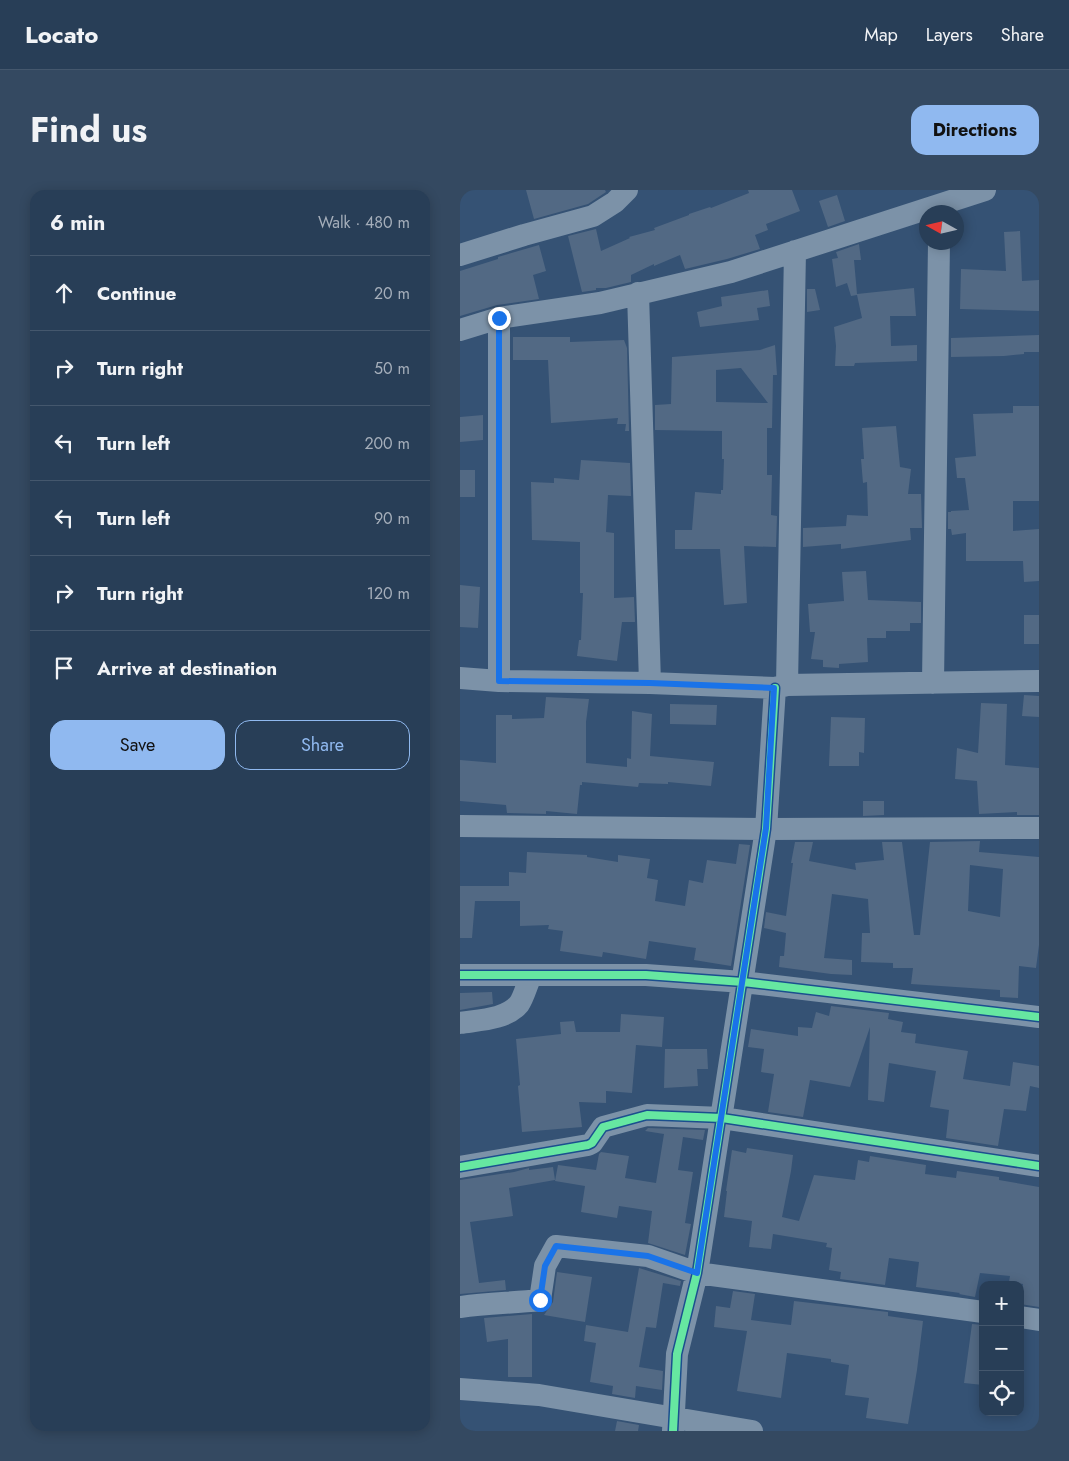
<!DOCTYPE html>
<html lang="en">
<head>
<meta charset="utf-8">
<style>
  :root { --surface:#283e57; --page:#344961; --text:#f1f3f6; --muted:#a5aeba; --line:#44576d; --accent:#90b9f0 }
  body { margin:0; font-family:Jost,sans-serif; background:var(--page); color:var(--text) }
  .controls { position:absolute; right:15px; bottom:15px; display:grid; overflow:hidden; border-radius:10px; box-shadow:0 2px 12px #0003 }
  .controls button { width:45px; height:45px; display:grid; place-items:center; padding:0; border:0; border-bottom:1px solid var(--line); background:var(--surface); color:var(--text); font:25px sans-serif }
  .compass { position:absolute; left:459px; top:15px; width:45px; height:45px; border-radius:50%; background:var(--surface); box-shadow:0 2px 12px #0003; rotate:278deg }
  .stop { position:absolute; width:15px; height:15px; margin:-11px; border:4px solid #1a73e8; border-radius:50%; background:#fff }
  .stop.end { background:#1a73e8; border-color:#fff; box-shadow:0 1px 5px #0008 }
  .list { margin:0; padding:0; list-style:none }
  h2 { display:flex; justify-content:space-between; align-items:center; height:65px; margin:0; padding:0 20px; font-size:21px }
  h2 small { font-size:16px; font-weight:400; color:var(--muted) }
  .list li { display:grid; grid-template-columns:32px 1fr auto; gap:15px; align-items:center; box-sizing:border-box; height:75px; padding:0 20px; border-top:1px solid var(--line) }
  .list b { display:block; font-size:19px; white-space:nowrap }
  .list em { font-size:16px; font-style:normal; color:var(--muted) }
  .actions { display:flex; gap:10px; padding:15px 20px }
  .actions a { flex:1; padding:11px 0; border:1px solid var(--accent); border-radius:15px; text-align:center; font-size:18px; color:var(--accent) }
  .actions .main { background:var(--accent); color:#111 }
  .icon { flex:none; width:28px; height:28px; fill:none; stroke:currentColor; stroke-width:2; stroke-linecap:round; stroke-linejoin:round }
  .map { position:relative; flex:none; width:579px; height:1241px; overflow:hidden; border-radius:15px }
  header { display:flex; align-items:center; gap:30px; box-sizing:border-box; height:70px; padding:0 25px; background:var(--surface); border-bottom:1px solid var(--line) }
  header strong { font-size:24px }
  nav { display:flex; gap:28px; margin-inline-start:auto; font-size:18px }
  .intro { display:flex; align-items:center; justify-content:space-between; box-sizing:border-box; height:120px; padding:0 30px }
  h1 { margin:0; font-size:35px }
  .button { padding:12px 22px; border-radius:15px; background:var(--accent); color:#111; font-size:18px; font-weight:700 }
  main { display:flex; gap:30px; padding:0 30px }
  aside { flex:1; background:var(--surface); border-radius:15px; box-shadow:0 2px 12px #0003 }
  .map>svg:first-child { display:block }
</style>
</head>
<body>
<header>
<strong>Locato</strong>
<nav><a>Map</a><a>Layers</a><a>Share</a></nav>
</header>
<div class="intro"><h1>Find us</h1><a class="button">Directions</a></div>
<main>
<aside>
<h2>6 min<small>Walk · 480 m</small></h2>
<ul class="list">
<li><svg class="icon" aria-label="ahead" viewBox="0 0 24 24"><path d="M12 20V5M6 11l6-6 6 6"/></svg><div><b>Continue</b></div><em>20 m</em></li>
<li><svg class="icon" aria-label="right" viewBox="0 0 24 24"><path d="M7 20v-9h11M14 6l5 5-5 5"/></svg><div><b>Turn right</b></div><em>50 m</em></li>
<li><svg class="icon" aria-label="left" viewBox="0 0 24 24"><path d="M17 20v-9H6M10 6l-5 5 5 5"/></svg><div><b>Turn left</b></div><em>200 m</em></li>
<li><svg class="icon" aria-label="left" viewBox="0 0 24 24"><path d="M17 20v-9H6M10 6l-5 5 5 5"/></svg><div><b>Turn left</b></div><em>90 m</em></li>
<li><svg class="icon" aria-label="right" viewBox="0 0 24 24"><path d="M7 20v-9h11M14 6l5 5-5 5"/></svg><div><b>Turn right</b></div><em>120 m</em></li>
<li><svg class="icon" aria-label="arrive" viewBox="0 0 24 24"><path d="M6 21V4h12l-3 4 3 4H6"/></svg><div><b>Arrive at destination</b></div></li>
</ul>
<div class="actions"><a class="main">Save</a><a>Share</a></div>
</aside>
<div class="map">
<svg width="579" height="1241" viewBox="0 0 579 1241">
  <rect width="100%" height="100%" fill="#355274"/>
  <path fill="#526984" fill-rule="evenodd" d="M 66,0 L 145,0 L 146,2 L 128,14 L 74,29 Z
    M 288,0 L 332,0 L 340,21 L 306,34 L 308,40 L 295,45 L 300,59 L 267,69 L 225,79 L 220,65 L 194,76 L 194,74 L 171,85 L 171,92 L 146,98 L 136,98 L 136,100 L 122,102 L 108,46 L 136,39 L 141,61 L 170,48 L 169,47 L 195,40 L 194,38 L 229,25 L 229,24 L 250,17 L 251,18 L 289,3 Z
    M 377,5 L 385,31 L 368,37 L 359,11 Z
    M 560,41 L 562,91 L 579,90 L 579,121 L 500,119 L 501,79 L 546,81 L 544,42 Z
    M 399,54 L 401,70 L 394,70 L 397,104 L 454,98 L 456,126 L 430,126 L 431,156 L 457,155 L 457,171 L 395,173 L 394,176 L 375,176 L 376,156 L 374,137 L 402,128 L 397,105 L 391,106 L 387,93 L 376,97 L 372,69 L 378,68 L 376,62 Z
    M 79,55 L 86,81 L 73,85 L 79,109 L 37,115 L 0,126 L 0,81 L 38,69 L 38,67 Z
    M 347,99 L 355,99 L 360,120 L 347,122 Z
    M 308,100 L 310,116 L 297,118 L 299,130 L 240,137 L 237,122 L 262,116 L 261,107 Z
    M 579,145 L 579,162 L 564,162 L 564,164 L 544,166 L 491,167 L 491,148 Z
    M 53,147 L 110,147 L 110,152 L 164,150 L 167,158 L 169,241 L 165,241 L 166,234 L 157,234 L 158,228 L 91,233 L 88,170 L 53,170 Z
    M 315,155 L 317,185 L 313,185 L 312,238 L 307,238 L 307,285 L 312,285 L 311,325 L 317,326 L 316,357 L 284,356 L 287,413 L 264,415 L 260,359 L 215,359 L 215,340 L 232,340 L 235,302 L 261,304 L 261,300 L 263,300 L 264,269 L 262,269 L 262,241 L 195,240 L 195,215 L 211,214 L 212,167 L 300,160 ZM 281,178 L 308,213 L 256,212 L 256,180 Z
    M 553,216 L 579,216 L 579,311 L 553,311 L 553,341 L 579,339 L 579,391 L 564,392 L 563,371 L 506,371 L 506,343 L 492,345 L 491,339 L 488,339 L 488,322 L 491,322 L 491,321 L 509,320 L 505,288 L 497,288 L 495,268 L 516,266 L 513,224 L 553,223 Z
    M 23,225 L 23,250 L 0,252 L 0,227 Z
    M 436,236 L 440,277 L 451,279 L 448,304 L 461,304 L 462,338 L 450,338 L 451,350 L 381,359 L 381,354 L 343,357 L 343,338 L 386,336 L 387,325 L 408,326 L 407,292 L 403,293 L 401,269 L 404,269 L 402,238 Z
    M 121,270 L 170,273 L 171,306 L 148,305 L 146,342 L 154,343 L 154,408 L 174,407 L 175,432 L 162,432 L 157,471 L 117,466 L 119,450 L 121,450 L 123,403 L 120,403 L 120,352 L 72,350 L 71,292 L 94,293 L 94,288 L 119,290 Z
    M 0,280 L 15,280 L 15,307 L 0,307 Z
    M 406,381 L 408,410 L 461,412 L 461,433 L 450,433 L 450,441 L 426,441 L 426,448 L 407,448 L 408,472 L 379,474 L 379,478 L 363,477 L 363,470 L 351,469 L 355,442 L 350,442 L 348,414 L 384,411 L 382,382 Z
    M 0,395 L 20,397 L 18,438 L 0,437 Z
    M 564,425 L 579,425 L 579,454 L 564,454 Z
    M 564,505 L 579,506 L 579,527 L 562,526 Z
    M 86,507 L 129,509 L 126,532 L 126,573 L 167,577 L 167,568 L 171,569 L 172,521 L 192,524 L 190,566 L 254,572 L 251,596 L 208,592 L 208,594 L 179,593 L 178,597 L 122,592 L 122,595 L 120,595 L 117,624 L 86,621 L 86,624 L 47,623 L 46,615 L 0,611 L 0,570 L 36,573 L 36,525 L 52,525 L 52,529 L 84,528 Z
    M 521,513 L 547,514 L 545,575 L 579,578 L 579,625 L 557,625 L 557,622 L 519,624 L 517,591 L 495,589 L 497,558 L 518,563 Z
    M 210,514 L 257,515 L 256,535 L 210,534 Z
    M 371,527 L 405,528 L 404,563 L 399,562 L 399,576 L 369,576 Z
    M 403,611 L 424,611 L 424,625 L 403,626 Z
    M 520,651 L 519,662 L 579,667 L 579,755 L 576,778 L 559,776 L 558,808 L 540,807 L 540,800 L 451,794 L 453,778 L 433,778 L 433,773 L 401,772 L 402,743 L 410,743 L 408,709 L 372,704 L 364,768 L 392,770 L 392,785 L 371,784 L 319,777 L 320,766 L 324,766 L 326,743 L 304,738 L 306,722 L 326,726 L 333,673 L 331,673 L 335,652 L 353,652 L 349,671 L 396,680 L 395,673 L 424,670 L 422,652 L 442,652 L 454,745 L 460,745 L 470,652 ZM 510,675 L 543,679 L 540,727 L 508,721 Z
    M 279,654 L 290,655 L 271,776 L 234,770 L 236,758 L 189,751 L 186,769 L 143,762 L 142,767 L 100,761 L 103,741 L 88,739 L 89,735 L 60,736 L 60,711 L 15,711 L 12,748 L 0,748 L 0,696 L 49,696 L 49,682 L 66,683 L 67,662 L 127,665 L 127,667 L 158,672 L 158,665 L 190,669 L 187,688 L 198,690 L 195,711 L 225,716 L 229,690 L 243,693 L 247,670 L 276,674 Z
    M 32,802 L 33,814 L 0,820 L 0,803 Z
    M 371,816 L 429,823 L 428,829 L 443,832 L 441,842 L 456,844 L 455,853 L 508,861 L 503,889 L 550,896 L 553,872 L 579,876 L 579,898 L 570,896 L 566,921 L 544,919 L 538,956 L 486,948 L 489,920 L 470,917 L 476,881 L 429,873 L 424,912 L 408,910 L 410,837 L 390,897 L 350,890 L 343,927 L 308,922 L 314,884 L 301,882 L 304,859 L 288,857 L 291,839 L 338,846 L 338,837 L 352,838 L 356,822 L 369,826 Z
    M 161,824 L 204,827 L 202,857 L 176,855 L 172,903 L 146,901 L 146,913 L 119,912 L 122,937 L 62,942 L 58,896 L 60,895 L 56,849 L 101,844 L 100,832 L 114,831 L 116,842 L 160,842 Z
    M 205,859 L 247,859 L 248,879 L 237,879 L 238,896 L 204,898 Z
    M 188,938 L 245,940 L 243,950 L 223,947 L 218,980 L 233,982 L 225,1033 L 231,1034 L 225,1065 L 188,1053 L 192,1021 L 159,1016 L 157,1028 L 121,1022 L 125,996 L 95,991 L 98,975 L 136,980 L 139,964 L 141,962 L 169,966 L 165,988 L 196,993 L 204,944 L 185,941 Z
    M 287,958 L 333,965 L 331,981 L 322,1027 L 339,1031 L 354,985 L 395,990 L 398,970 L 409,972 L 410,966 L 466,975 L 465,984 L 496,988 L 497,981 L 539,987 L 539,990 L 579,997 L 579,1117 L 560,1114 L 563,1094 L 549,1092 L 550,1086 L 520,1083 L 515,1107 L 499,1104 L 500,1103 L 456,1097 L 459,1072 L 429,1068 L 425,1095 L 380,1089 L 381,1082 L 369,1080 L 372,1058 L 366,1057 L 367,1053 L 313,1044 L 311,1059 L 289,1057 L 292,1031 L 264,1027 L 267,1001 L 266,1001 L 272,960 L 286,963 Z
    M 93,977 L 95,990 L 49,998 L 53,1026 L 10,1032 L 19,1093 L 45,1090 L 46,1100 L 0,1104 L 0,990 L 54,982 L 69,978 L 69,980 Z
    M 179,1078 L 221,1091 L 220,1096 L 203,1093 L 196,1138 L 186,1137 L 179,1177 L 203,1181 L 202,1200 L 176,1196 L 175,1208 L 152,1204 L 153,1196 L 130,1192 L 136,1153 L 124,1151 L 126,1135 L 168,1142 Z
    M 97,1082 L 132,1087 L 125,1132 L 84,1125 L 93,1112 Z
    M 273,1101 L 295,1104 L 291,1130 L 331,1135 L 334,1111 L 428,1122 L 428,1126 L 463,1131 L 457,1180 L 448,1234 L 406,1228 L 409,1208 L 385,1205 L 389,1175 L 371,1172 L 371,1169 L 327,1163 L 321,1208 L 277,1201 L 287,1141 L 254,1137 L 256,1116 L 270,1118 Z
    M 72,1124 L 72,1187 L 48,1187 L 48,1149 L 27,1152 L 24,1128 Z
    M 512,1134 L 523,1135 L 523,1195 L 504,1193 Z
    M 157,1231 L 179,1235 L 178,1241 L 155,1241 Z"/>
  <g fill="none" stroke-linecap="round" stroke-linejoin="round">
    <path stroke="#7c92a8" stroke-width="22" d="M 0,65 L 64,45 L 133,26 L 155,12 L 167,0
      M 178,103 L 190,493
      M 0,140 L 39,128 L 140,113 L 271,82 L 525,0
      M 0,488 L 39,491 L 190,493 L 315,498 L 327,495 L 579,491
      M 39,491 L 39,128
      M 473,493 L 479,52
      M 327,495 L 335,61
      M 0,636 L 306,639 L 579,638
      M 0,785 L 186,785 L 283,792 L 579,827
      M 0,833 C 18,830 46,830 59,814 C 64,807 67,794 71,786
      M 0,977 L 128,955 L 132,953 L 143,937 L 187,925 L 262,928 L 579,976
      M 0,1117 C 27,1113 53,1113 80,1110 L 85,1076 L 96,1056 L 188,1066 L 237,1083 L 523,1122
      M 560,1127 L 579,1130
      M 0,1199 L 79,1205 L 292,1241
      M 213,1241 L 217,1164 L 237,1083 L 306,639 L 315,498"/>
    <g stroke="#1b4f8e" stroke-width="11">
      <path id="cycleway" d="M 0,785 L 186,785 L 283,792 L 579,827
        M 0,977 L 128,955 L 132,953 L 143,937 L 187,925 L 262,928 L 579,976
        M 213,1241 L 217,1164 L 237,1083 L 306,639 L 315,498"/>
    </g>
    <use href="#cycleway" stroke="#66e7a1" stroke-width="8"/>
  </g>
  <g fill="none" stroke-linecap="round" stroke-linejoin="round">
    <path stroke="#1a73e8" stroke-width="6" d="M 39,128 L 39,491 L 190,493 L 314,498 L 306,638 L 237,1083 L 188,1066 L 96,1056 L 85,1076 L 80,1110"/>
  </g>
</svg>
<div class="controls">
<button>+</button>
<button>−</button>
<button><svg class="icon" aria-label="locate" viewBox="0 0 24 24"><circle cx="12" cy="12" r="6"/><path d="M12 2v4M12 18v4M2 12h4M18 12h4"/></svg></button>
</div>
<svg class="compass" viewBox="-18 -18 36 36"><path d="M0-13l5 13h-10z" fill="#e53935"/><path d="M0 13l5-13h-10z" fill="#a5aeba"/></svg>
<div class="stop" style="left:80px;top:1110px"></div>
<div class="stop end" style="left:39px;top:128px"></div>
</div>
</main>
</body>
</html>
